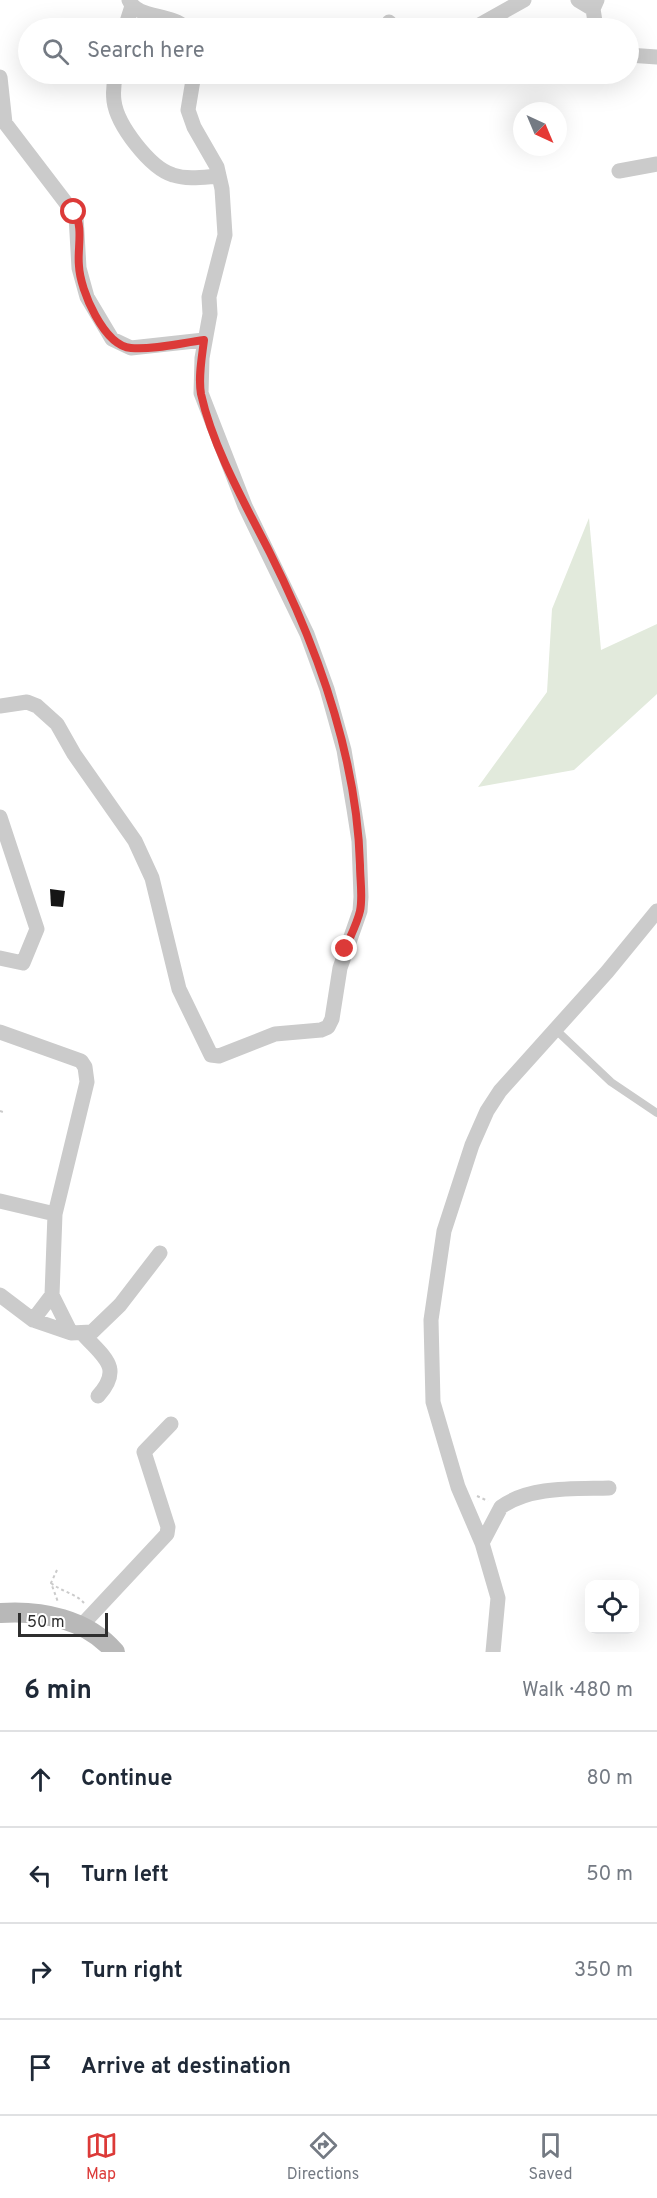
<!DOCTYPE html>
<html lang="en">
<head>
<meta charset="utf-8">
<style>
  :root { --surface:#fff; --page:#f6f6f7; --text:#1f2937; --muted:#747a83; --line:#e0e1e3; --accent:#dc3a38 }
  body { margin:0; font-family:Overpass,sans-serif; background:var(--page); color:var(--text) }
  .controls { position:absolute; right:18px; bottom:18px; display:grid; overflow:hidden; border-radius:12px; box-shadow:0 6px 24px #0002 }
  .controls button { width:54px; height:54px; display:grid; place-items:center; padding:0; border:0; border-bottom:2px solid var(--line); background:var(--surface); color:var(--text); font:30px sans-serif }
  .compass { position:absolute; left:513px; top:102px; width:54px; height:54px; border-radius:50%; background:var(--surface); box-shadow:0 6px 24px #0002; rotate:136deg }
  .scale { position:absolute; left:18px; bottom:15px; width:90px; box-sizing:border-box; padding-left:6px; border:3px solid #2e2e2e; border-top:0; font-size:16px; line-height:21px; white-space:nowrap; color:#2e2e2e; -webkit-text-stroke:4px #fff; paint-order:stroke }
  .stop { position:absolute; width:18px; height:18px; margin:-14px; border:4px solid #dc3a38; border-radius:50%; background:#fff }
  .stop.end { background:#dc3a38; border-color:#fff; box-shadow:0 2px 6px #0008 }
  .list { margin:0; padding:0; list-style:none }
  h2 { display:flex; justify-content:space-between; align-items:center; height:78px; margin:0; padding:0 24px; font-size:26px }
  h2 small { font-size:20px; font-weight:400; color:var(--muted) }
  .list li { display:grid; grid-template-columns:39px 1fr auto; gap:18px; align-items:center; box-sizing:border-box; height:96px; padding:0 24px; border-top:2px solid var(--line) }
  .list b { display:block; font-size:22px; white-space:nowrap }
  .list em { font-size:20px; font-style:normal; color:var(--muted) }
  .icon { flex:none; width:33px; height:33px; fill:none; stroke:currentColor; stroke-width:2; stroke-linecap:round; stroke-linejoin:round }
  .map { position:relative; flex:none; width:657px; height:1652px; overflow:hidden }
  .search { position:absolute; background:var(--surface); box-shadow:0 6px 24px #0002; left:18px; right:18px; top:18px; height:66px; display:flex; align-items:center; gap:15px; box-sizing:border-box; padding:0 21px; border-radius:33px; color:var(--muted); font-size:22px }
  .sheet { height:462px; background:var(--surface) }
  nav { display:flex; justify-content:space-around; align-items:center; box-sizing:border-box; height:84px; border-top:2px solid var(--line); background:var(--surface); font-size:16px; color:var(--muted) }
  nav a { display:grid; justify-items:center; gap:3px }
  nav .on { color:var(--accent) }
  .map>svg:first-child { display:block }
</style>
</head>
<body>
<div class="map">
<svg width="657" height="1652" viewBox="0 0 657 1652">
  <rect width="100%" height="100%" fill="#fff"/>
  <path fill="#e2eadc" d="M 589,518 L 601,650 L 657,624 L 657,694 L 574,770 L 478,787 L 547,692 L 552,609 Z"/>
  <path fill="#151515" d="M 50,889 L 65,891 L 63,907 L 51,906 Z"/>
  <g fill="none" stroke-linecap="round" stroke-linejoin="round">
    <path stroke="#cbcbcb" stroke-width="2" stroke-dasharray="3 3" stroke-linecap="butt" d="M 0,1111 L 3,1112
      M 477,1496 L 488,1501
      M 57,1570 L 51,1583 L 58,1602
      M 51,1583 C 62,1592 75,1593 84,1603"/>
    <path stroke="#cbcbcb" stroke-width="8" d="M 555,1029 L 611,1082 L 657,1113"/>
    <path stroke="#cbcbcb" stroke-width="15" d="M 129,0 C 137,19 170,13 186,28
      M 578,0 L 593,9
      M 389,22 L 395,28
      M 125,28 L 132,6
      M 474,28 L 524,0
      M 596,28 L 593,9 L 597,0
      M 628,55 L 657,57
      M 116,74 C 114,82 113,93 114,101 C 117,125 150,168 173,175 C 188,180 204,177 219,176
      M 0,77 L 5,123 L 76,216 L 79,268 L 87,297 L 112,339 L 131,348 L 204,340
      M 619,171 L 657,164
      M 0,706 L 27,702 L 37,706 L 57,724 L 74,754 L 135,841 L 152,878 L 179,989 L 211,1055 L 219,1056 L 275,1034 L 321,1030 L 328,1027 L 332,1019 L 340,968 L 360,911 L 361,897 L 359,841 L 354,809 L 344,750 L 327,689 L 307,634 L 245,506 L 201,393 L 202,358 L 210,314 L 209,297 L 225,235 L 222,189 L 217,167 L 194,127 L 188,110 L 194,74
      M 0,817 L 37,929 L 23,963 L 0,958
      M 0,1032 L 81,1061 L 85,1067 L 87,1082 L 55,1214 L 52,1295 L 71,1333
      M 0,1201 L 55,1214
      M 0,1295 L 33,1320 L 71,1333 L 92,1332 L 120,1305 L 160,1253
      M 33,1320 L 52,1295
      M 82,1333 C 103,1357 124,1367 98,1396
      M 482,1543 L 501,1507 C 530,1486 574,1489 609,1488
      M 81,1626 L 167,1534 L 168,1527 L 144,1452 L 171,1424
      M 493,1652 L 498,1598 L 482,1543 L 458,1487 L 433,1402 L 431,1320 L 444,1231 L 472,1145 L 487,1111 L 500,1091 L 607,972 L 657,911"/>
    <path stroke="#b8b8b8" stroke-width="20" d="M 0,1613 C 41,1610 87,1619 115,1652"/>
  </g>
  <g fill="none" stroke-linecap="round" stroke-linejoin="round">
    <path stroke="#dc3a38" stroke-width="8" d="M 74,212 C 84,227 77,249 79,266 C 80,290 104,346 131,348 C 154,350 181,343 204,340 C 202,357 198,377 201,394 C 213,448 245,504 270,553 C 318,649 357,757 360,865 C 360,880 363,897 360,911 C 357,924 350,937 345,949"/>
  </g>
</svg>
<div class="controls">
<button><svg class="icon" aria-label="locate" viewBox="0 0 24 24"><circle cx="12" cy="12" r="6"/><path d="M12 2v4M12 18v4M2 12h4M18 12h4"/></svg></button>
</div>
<svg class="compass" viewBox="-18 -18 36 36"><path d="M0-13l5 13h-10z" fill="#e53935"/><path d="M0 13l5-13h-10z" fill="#747a83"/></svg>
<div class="scale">50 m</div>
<div class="stop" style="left:74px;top:212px"></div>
<div class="stop end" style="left:345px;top:949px"></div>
<div class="search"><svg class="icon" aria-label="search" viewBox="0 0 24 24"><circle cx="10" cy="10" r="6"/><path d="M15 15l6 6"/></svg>Search here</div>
</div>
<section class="sheet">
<h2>6 min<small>Walk · 480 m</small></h2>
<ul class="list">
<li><svg class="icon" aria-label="ahead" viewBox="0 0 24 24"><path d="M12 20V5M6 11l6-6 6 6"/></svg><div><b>Continue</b></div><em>80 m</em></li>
<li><svg class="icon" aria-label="left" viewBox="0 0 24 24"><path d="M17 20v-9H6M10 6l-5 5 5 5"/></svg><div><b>Turn left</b></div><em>50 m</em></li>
<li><svg class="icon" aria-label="right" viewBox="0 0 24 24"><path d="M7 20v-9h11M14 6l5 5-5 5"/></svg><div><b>Turn right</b></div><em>350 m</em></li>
<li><svg class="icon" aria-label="arrive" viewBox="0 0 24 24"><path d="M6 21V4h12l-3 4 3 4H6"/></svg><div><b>Arrive at destination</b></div></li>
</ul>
</section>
<nav>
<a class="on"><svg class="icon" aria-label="map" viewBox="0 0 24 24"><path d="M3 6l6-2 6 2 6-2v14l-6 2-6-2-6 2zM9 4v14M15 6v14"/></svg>Map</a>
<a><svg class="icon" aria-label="directions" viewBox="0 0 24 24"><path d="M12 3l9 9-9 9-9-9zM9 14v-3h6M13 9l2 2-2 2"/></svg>Directions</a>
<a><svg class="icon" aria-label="saved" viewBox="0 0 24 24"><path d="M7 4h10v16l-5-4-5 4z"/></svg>Saved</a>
</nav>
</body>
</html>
